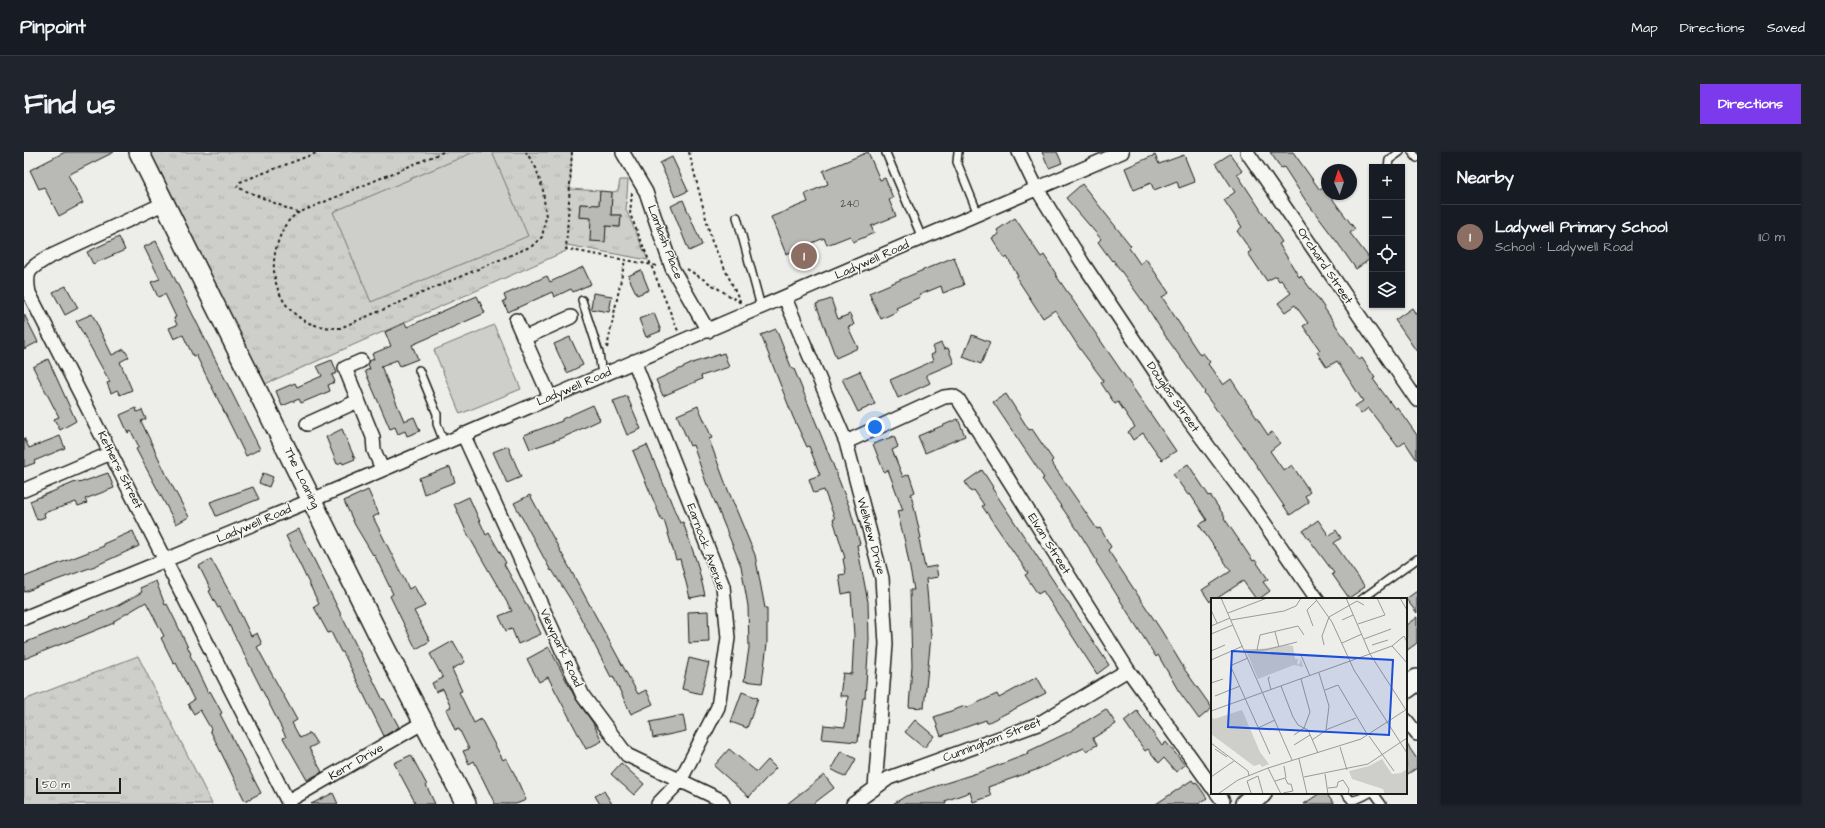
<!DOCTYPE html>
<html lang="en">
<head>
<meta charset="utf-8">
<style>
  :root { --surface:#171b24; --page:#20242c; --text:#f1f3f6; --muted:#9ea1a6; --line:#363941; --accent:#7c3aed }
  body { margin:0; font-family:"Architects Daughter",sans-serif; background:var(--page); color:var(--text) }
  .controls { position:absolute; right:12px; top:12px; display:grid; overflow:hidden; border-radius:0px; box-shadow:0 1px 3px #0004 }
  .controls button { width:36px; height:36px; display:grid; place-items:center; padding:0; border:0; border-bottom:1px solid var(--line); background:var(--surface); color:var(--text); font:20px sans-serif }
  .compass { position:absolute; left:1297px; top:12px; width:36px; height:36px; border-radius:50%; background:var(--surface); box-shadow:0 1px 3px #0004; rotate:357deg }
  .scale { position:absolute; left:12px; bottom:10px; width:85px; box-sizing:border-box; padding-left:4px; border:2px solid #1c1c1c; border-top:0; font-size:11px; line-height:14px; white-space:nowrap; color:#1c1c1c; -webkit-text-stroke:3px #f6f6f2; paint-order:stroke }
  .you { position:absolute; left:851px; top:275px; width:14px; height:14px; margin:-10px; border:3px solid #fff; border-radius:50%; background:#1a73e8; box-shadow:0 0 0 6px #1a73e833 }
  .badge { display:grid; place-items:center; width:26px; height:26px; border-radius:50%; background:var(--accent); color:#fff; font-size:13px; font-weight:700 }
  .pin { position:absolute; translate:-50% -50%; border:2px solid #fff; box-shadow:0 1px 4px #0006 }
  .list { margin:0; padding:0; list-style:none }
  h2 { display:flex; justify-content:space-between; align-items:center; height:52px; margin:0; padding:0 16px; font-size:17px }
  h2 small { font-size:13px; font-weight:400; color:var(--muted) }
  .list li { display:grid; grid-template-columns:26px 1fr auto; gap:12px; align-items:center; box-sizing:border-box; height:64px; padding:0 16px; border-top:1px solid var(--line) }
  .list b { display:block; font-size:15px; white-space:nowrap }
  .list p { margin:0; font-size:13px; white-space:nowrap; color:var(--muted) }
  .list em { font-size:13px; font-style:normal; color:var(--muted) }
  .icon { flex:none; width:22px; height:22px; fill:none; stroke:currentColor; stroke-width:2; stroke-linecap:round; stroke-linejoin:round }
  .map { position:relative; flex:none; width:1393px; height:652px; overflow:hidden; border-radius:0px }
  header { display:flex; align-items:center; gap:24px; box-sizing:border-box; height:56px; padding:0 20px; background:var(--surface); border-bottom:1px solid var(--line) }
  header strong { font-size:19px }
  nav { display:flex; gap:22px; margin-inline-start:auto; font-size:14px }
  .intro { display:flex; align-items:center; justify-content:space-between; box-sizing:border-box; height:96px; padding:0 24px }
  h1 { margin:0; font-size:28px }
  .button { padding:10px 18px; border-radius:0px; background:var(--accent); color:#fff; font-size:14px; font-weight:700 }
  main { display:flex; gap:24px; padding:0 24px }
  aside { flex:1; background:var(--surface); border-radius:0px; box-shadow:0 1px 3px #0004 }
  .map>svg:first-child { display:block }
</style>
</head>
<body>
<header>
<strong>Pinpoint</strong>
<nav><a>Map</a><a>Directions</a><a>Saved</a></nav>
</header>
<div class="intro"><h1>Find us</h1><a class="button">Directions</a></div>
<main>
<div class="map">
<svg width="1393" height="652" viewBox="0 0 1393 652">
  <defs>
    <pattern id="park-tufts" width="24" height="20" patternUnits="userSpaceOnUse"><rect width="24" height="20" fill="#cececb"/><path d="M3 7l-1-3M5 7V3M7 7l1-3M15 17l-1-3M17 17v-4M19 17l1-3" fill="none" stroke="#b0b0ae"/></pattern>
  </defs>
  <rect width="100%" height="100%" fill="#edede9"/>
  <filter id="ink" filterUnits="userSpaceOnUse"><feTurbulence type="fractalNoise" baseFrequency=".025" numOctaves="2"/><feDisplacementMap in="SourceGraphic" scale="8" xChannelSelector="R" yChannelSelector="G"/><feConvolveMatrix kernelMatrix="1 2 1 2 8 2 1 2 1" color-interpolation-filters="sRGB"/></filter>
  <g filter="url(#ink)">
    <path fill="url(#park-tufts)" stroke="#757574" d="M 125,0 L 548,0 L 546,37 L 576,39 L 575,53 L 556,52 L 555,65 L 567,66 L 582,74 L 596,75 L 597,63 L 587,63 L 588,40 L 594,39 L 596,28 L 604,28 L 602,58 L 624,108 L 543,93 L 542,99 L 241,232 L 125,6 Z
      M 114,504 L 188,652 L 0,652 L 0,548 Z"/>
    <path fill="#cececb" stroke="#757574" d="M 450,0 L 468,0 L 504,84 L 347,150 L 309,60 Z
      M 470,173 L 497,237 L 436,262 L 410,198 Z"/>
    <path fill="#b9b9b6" stroke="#1c1c1c" d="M 41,0 L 90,0 L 44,23 L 59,51 L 35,64 L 20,35 L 15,37 L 6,18 Z
      M 844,0 L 856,28 L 861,26 L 869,46 L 865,48 L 872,64 L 847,74 L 850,81 L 829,90 L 826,84 L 803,93 L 800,86 L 762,102 L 747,65 L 784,50 L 781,42 L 804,32 L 799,19 Z
      M 1018,0 L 1033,0 L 1038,11 L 1025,16 Z
      M 1246,0 L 1269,0 L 1296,38 L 1300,35 L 1303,42 L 1305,42 L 1315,56 L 1331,77 L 1326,81 L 1346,107 L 1332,117 L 1313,90 L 1282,49 L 1260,15 L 1257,16 Z
      M 1206,2 L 1218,19 L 1213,22 L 1258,90 L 1255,92 L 1275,125 L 1277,124 L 1295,148 L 1335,208 L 1338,206 L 1351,226 L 1349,227 L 1371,257 L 1373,255 L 1393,283 L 1393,308 L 1381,290 L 1374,295 L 1344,256 L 1337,262 L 1331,254 L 1339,249 L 1313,209 L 1303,215 L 1293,200 L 1296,198 L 1279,174 L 1284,171 L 1271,153 L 1261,160 L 1254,151 L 1267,141 L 1257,128 L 1255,129 L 1252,124 L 1243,129 L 1224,101 L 1227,99 L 1213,79 L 1218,75 L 1200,48 L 1211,40 L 1192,11 Z
      M 1131,3 L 1135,12 L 1160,3 L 1171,30 L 1155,36 L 1153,29 L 1130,38 L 1127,31 L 1110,38 L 1101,16 Z
      M 648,5 L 664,39 L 651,45 L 636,11 Z
      M 1058,32 L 1107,94 L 1105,96 L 1116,112 L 1122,107 L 1145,141 L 1138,145 L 1176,203 L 1179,201 L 1186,210 L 1184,212 L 1199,233 L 1207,227 L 1244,283 L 1248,280 L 1256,291 L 1246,299 L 1260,319 L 1268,313 L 1286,340 L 1281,344 L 1285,350 L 1266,363 L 1220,295 L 1180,241 L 1181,240 L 1142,185 L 1123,155 L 1089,108 L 1088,109 L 1074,90 L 1077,87 L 1042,46 Z
      M 576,39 L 588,40 L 587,63 L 597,63 L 596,75 L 582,74 L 581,90 L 566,89 L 567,66 L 555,65 L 556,52 L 575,53 Z
      M 659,48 L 678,93 L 665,99 L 647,54 Z
      M 991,66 L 1017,105 L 1020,103 L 1032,122 L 1031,122 L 1152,299 L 1138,308 L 1119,281 L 1109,288 L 1104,280 L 1111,275 L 1094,250 L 1091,252 L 1077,231 L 1080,229 L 1056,197 L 1031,158 L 1019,166 L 992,125 L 994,124 L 983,105 L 981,107 L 968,86 L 975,82 L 973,78 Z
      M 95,85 L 101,98 L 69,112 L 63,100 Z
      M 132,89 L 236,297 L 222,304 L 172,203 L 169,204 L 159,183 L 150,187 L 145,176 L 153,173 L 150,166 L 152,165 L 141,142 L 134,145 L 127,130 L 136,127 L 120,95 Z
      M 930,105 L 940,133 L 919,141 L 917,134 L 895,143 L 896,145 L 872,156 L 874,159 L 857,167 L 845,141 Z
      M 559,115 L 567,132 L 549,140 L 547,137 L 530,145 L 528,140 L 484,160 L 479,149 L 482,148 L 480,143 L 523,124 L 526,130 Z
      M 617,118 L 625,138 L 613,143 L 604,124 Z
      M 42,134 L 54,156 L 41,163 L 29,140 Z
      M 569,141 L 588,144 L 585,160 L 567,157 Z
      M 453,144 L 461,161 L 388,193 L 394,207 L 376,214 L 373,208 L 357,214 L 380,269 L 390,265 L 396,279 L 383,284 L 381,279 L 374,282 L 371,275 L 366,277 L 341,219 L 346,217 L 344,212 L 345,209 L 350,207 L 348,202 L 367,194 L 361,180 L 381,171 L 383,175 Z
      M 807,147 L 814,167 L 826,162 L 830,173 L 824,175 L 834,196 L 812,206 L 792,152 Z
      M 1388,156 L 1393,164 L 1393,200 L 1371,168 Z
      M 630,161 L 637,179 L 622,185 L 615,167 Z
      M 0,162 L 14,190 L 0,197 Z
      M 68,162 L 88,203 L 100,197 L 105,205 L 96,210 L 108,238 L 96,243 L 93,238 L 87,241 L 83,231 L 86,230 L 52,169 Z
      M 752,177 L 768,217 L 770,217 L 808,310 L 826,357 L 836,392 L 833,393 L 844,450 L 845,488 L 841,546 L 839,546 L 834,590 L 798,587 L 800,573 L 821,575 L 824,544 L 816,544 L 819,521 L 828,522 L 830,483 L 827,440 L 818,442 L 815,423 L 822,422 L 819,407 L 821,406 L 809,367 L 811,367 L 800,338 L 790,341 L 785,327 L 796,323 L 785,294 L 783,295 L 769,265 L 737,183 Z
      M 948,183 L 966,190 L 957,212 L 939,205 Z
      M 546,185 L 559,213 L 543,221 L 530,192 Z
      M 917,191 L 920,197 L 924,196 L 930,211 L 902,223 L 906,231 L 874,246 L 866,228 L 909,209 L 907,203 L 911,201 L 908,195 Z
      M 700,201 L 705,215 L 677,224 L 678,227 L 639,244 L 632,228 L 671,210 Z
      M 24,207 L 52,269 L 36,278 L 30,267 L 35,265 L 9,215 Z
      M 308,208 L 313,221 L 308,223 L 311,230 L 304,233 L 306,239 L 277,251 L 275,247 L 258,254 L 252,239 L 271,231 L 273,235 L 298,224 L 293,214 Z
      M 836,219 L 851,252 L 834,260 L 818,227 Z
      M 982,242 L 1005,278 L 1008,277 L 1029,308 L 1027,310 L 1073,377 L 1076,376 L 1087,395 L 1084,398 L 1137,478 L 1161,518 L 1188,556 L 1175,567 L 1154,538 L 1134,503 L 1132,505 L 1072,410 L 1073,409 L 1055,380 L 1018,327 L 1020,326 L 969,250 Z
      M 603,244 L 617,277 L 603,283 L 589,249 Z
      M 569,253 L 576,268 L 538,286 L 506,297 L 500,283 L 538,269 L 538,267 Z
      M 674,254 L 688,286 L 685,287 L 702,333 L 731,403 L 741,456 L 743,456 L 743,492 L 738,531 L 720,529 L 725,496 L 724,454 L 717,414 L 684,333 L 683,333 L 669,293 L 666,294 L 653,263 Z
      M 112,256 L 113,260 L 118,258 L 122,267 L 117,269 L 144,326 L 165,365 L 152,372 L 112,297 L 115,295 L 107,279 L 104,281 L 96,263 Z
      M 934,267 L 941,284 L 901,301 L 894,284 Z
      M 318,277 L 331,307 L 319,312 L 318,310 L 313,312 L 302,285 Z
      M 36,284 L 41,296 L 10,309 L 11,311 L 0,315 L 0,286 L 5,296 Z
      M 870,284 L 874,295 L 868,298 L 879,325 L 885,322 L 891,340 L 887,342 L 897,386 L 895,387 L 901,416 L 912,414 L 914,425 L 902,427 L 907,484 L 900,556 L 885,555 L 888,514 L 886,438 L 890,438 L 881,390 L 873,359 L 879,358 L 864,318 L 860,320 L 849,292 Z
      M 623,293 L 656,371 L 659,370 L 673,411 L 681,443 L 666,446 L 656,407 L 652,408 L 640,368 L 638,369 L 609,299 Z
      M 484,294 L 497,325 L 483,331 L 469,300 Z
      M 1164,312 L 1185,344 L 1186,343 L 1201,365 L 1200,366 L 1229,409 L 1231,408 L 1244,427 L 1239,430 L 1246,439 L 1235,447 L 1232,447 L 1219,429 L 1192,447 L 1188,447 L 1186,450 L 1178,438 L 1207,419 L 1175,373 L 1183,368 L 1166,342 L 1164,343 L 1149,322 Z
      M 426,315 L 431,330 L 400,342 L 395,326 Z
      M 958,318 L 969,335 L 968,336 L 1085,513 L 1073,522 L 1019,439 L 1014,442 L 1001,423 L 1004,421 L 958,354 L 960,353 L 950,338 L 947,340 L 941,330 Z
      M 84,321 L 90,336 L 61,347 L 63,351 L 54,354 L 52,350 L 20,361 L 21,365 L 13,368 L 6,349 L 54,329 L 55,331 Z
      M 239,321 L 249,325 L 245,335 L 235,331 Z
      M 229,335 L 235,347 L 192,364 L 186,350 Z
      M 344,338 L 355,362 L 349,365 L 385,437 L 390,434 L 401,454 L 390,459 L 406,489 L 392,497 L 366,444 L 369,442 L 350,402 L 349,403 L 331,373 L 320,349 Z
      M 506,343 L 614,542 L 622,538 L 629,552 L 607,562 L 589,524 L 587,525 L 550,453 L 528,418 L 527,419 L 490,351 Z
      M 445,345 L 462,383 L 465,381 L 482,411 L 480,412 L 502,452 L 503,452 L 517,482 L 494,492 L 488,477 L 482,479 L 475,464 L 488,459 L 443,381 L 430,352 Z
      M 1294,368 L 1305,384 L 1312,378 L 1317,386 L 1310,391 L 1341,435 L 1325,446 L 1308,422 L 1310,421 L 1279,379 Z
      M 275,377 L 359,548 L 360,547 L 375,575 L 360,584 L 319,500 L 317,500 L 307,480 L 304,481 L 290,455 L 295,452 L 262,384 Z
      M 109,379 L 115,394 L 71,414 L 0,440 L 0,425 L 80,394 L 79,392 Z
      M 187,407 L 210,448 L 227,484 L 233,481 L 238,492 L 233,495 L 273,568 L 268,571 L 276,586 L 286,581 L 293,592 L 285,596 L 298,620 L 283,628 L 259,586 L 262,585 L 196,455 L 194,456 L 185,439 L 187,438 L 175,414 Z
      M 132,429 L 141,453 L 143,452 L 151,468 L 167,502 L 166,503 L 184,541 L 186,539 L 198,561 L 196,562 L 237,641 L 221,649 L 186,578 L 187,577 L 176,558 L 170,562 L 164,552 L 170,548 L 152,511 L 150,512 L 137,486 L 140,484 L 122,450 L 90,469 L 90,471 L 0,507 L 0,491 L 93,454 L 118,440 L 116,436 Z
      M 1393,439 L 1393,461 L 1382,447 Z
      M 684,459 L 685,490 L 665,491 L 664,460 Z
      M 1393,465 L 1393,491 L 1382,499 L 1382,473 Z
      M 429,489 L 441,510 L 428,517 L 438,539 L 435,540 L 450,571 L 457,567 L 479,608 L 482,606 L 491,623 L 502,648 L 492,652 L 471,652 L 450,609 L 445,612 L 439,599 L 445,597 L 435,577 L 431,578 L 422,557 L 427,555 L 419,537 L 412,540 L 408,531 L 419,526 L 406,502 Z
      M 525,495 L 552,547 L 569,571 L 578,589 L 562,597 L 524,525 L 515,530 L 503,507 Z
      M 665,506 L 685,511 L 677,542 L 658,537 Z
      M 1013,525 L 1022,541 L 963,571 L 962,568 L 917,584 L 910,565 L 941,554 L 942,556 L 973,542 L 975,546 Z
      M 718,540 L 734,546 L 723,576 L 707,570 Z
      M 1082,557 L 1092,572 L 1069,586 L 1073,593 L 1062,599 L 1060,596 L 1012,618 L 964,635 L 967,644 L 949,650 L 946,640 L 921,649 L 922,652 L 869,652 L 882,644 L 959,619 L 1004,602 L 1003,600 L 1043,581 Z
      M 1113,559 L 1138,594 L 1142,590 L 1161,613 L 1152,620 L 1140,606 L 1135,611 L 1124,597 L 1121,599 L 1100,569 Z
      M 659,563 L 662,579 L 629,586 L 626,570 Z
      M 891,568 L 910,584 L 900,596 L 881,580 Z
      M 1382,591 L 1393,607 L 1393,616 L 1382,623 Z
      M 705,597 L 733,620 L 744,608 L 752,616 L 725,645 L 690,614 Z
      M 817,599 L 832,607 L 822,625 L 807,617 Z
      M 387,603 L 403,633 L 402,633 L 411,652 L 392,652 L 370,611 Z
      M 597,611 L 620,632 L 610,643 L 587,622 Z
      M 800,623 L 810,636 L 789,652 L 763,652 Z
      M 1168,628 L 1170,631 L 1172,630 L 1183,646 L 1175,652 L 1132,652 Z
      M 580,639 L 588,652 L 576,652 L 571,644 Z
      M 309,641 L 314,652 L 287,652 Z
      M 1296,641 L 1302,641 L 1310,652 L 1280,652 Z"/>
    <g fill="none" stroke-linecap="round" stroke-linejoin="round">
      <g stroke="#1c1c1c" stroke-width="10">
        <path id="lane" d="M 934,0 L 933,10 L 954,62
          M 1388,0 L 1393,6
          M 862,1 L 898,86
          M 1364,15 L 1365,8 L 1376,0
          M 713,65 L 737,155
          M 558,148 L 575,201 L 578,223
          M 395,218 L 413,262 L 413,272 L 420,290
          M 1338,447 L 1393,407
          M 1321,641 L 1327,648 C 1335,648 1339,644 1346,641
          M 1350,641 L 1358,652"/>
      </g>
      <g stroke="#1c1c1c" stroke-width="16">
        <path id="street" d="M 995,0 L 1013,37 L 1058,110 L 1152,251 L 1227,352 L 1293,447
          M 1223,0 L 1393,248
          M 599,1 L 622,40 L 648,116 L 684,179
          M 141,51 L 23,106 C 5,117 1,119 5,141 L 265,652
          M 761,146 L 822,290 L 858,426 L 862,492 L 851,636
          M 492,168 L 526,245
          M 500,186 L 547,165
          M 337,209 L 321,216 L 349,285 L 350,298 L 358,317
          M 610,209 L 699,434 L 704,486 L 694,555 L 656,629 L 634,652
          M 283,272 L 334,249
          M 439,282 L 559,544 L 603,603 L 697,648 L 699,652
          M 822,290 L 920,245 L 929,244 L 934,247 L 1104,518 L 1188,635
          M 0,338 L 87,301
          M 0,466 L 288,348 L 1098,0
          M 1382,568 L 1393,582
          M 1193,641 L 1199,649
          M 264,649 L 400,570
          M 829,652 L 865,626 L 1014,572 L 1104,518"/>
      </g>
      <g stroke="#1c1c1c" stroke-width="22">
        <path id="secondary" d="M 115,0 L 361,496 L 442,652"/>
      </g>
      <g stroke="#1c1c1c" stroke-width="24">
        <path id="primary" d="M 1382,536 L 1393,528
          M 1222,652 L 1237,641"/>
      </g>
      <path stroke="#1c1c1c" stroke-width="2" stroke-dasharray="3 3" stroke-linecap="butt" d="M 419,0 L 274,61 C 262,69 259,76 254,90 C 243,121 254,157 285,171 C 295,175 306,176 316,176 L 508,94 L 518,85 L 522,65 L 519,38 L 512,16 L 502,0
        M 548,0 L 542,97 L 634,114
        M 665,0 L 688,90 L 717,151
        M 608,41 L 606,62 L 654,179
        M 274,61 L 213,35 L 216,30 L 295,0
        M 663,117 L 717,151
        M 583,196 L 601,108"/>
      <use href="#lane" stroke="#f6f6f2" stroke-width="7"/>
      <use href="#street" stroke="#f6f6f2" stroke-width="13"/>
      <use href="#secondary" stroke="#f6f6f2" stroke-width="19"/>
      <use href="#primary" stroke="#f6f6f2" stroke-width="21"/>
    </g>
  </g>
  <g text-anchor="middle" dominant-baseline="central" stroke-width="3" stroke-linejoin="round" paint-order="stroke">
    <g font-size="10" fill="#434342">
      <text x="826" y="52">240</text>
    </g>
    <g font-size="12" fill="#1c1c1c" stroke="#f6f6f2">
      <text transform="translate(641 90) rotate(69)">Lamlash Place</text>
      <text transform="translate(848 108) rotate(-24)">Ladywell Road</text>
      <text transform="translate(1301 114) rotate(56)">Orchard Street</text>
      <text transform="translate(550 235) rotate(-23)">Ladywell Road</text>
      <text transform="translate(1149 245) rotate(55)">Douglas Street</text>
      <text transform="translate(96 318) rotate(63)">Kethers Street</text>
      <text transform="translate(278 326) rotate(64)">The Loaning</text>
      <text transform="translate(230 372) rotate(-23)">Ladywell Road</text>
      <text transform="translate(847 384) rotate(75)">Wellview Drive</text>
      <text transform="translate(1025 392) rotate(58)">Elvan Street</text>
      <text transform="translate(682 395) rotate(70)">Earnock Avenue</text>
      <text transform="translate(537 496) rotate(65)">Viewpark Road</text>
      <text transform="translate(968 588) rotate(-21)">Cunningham Street</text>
      <text transform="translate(332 610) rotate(-30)">Kerr Drive</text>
    </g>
  </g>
  <g transform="translate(1187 446)">
    <rect width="196" height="196" fill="#edede9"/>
    <path d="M 76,47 L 82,48 L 84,61 L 87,61 L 86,67 L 89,65 L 90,60 L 92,69 L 83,67 L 47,81 L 35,53 ZM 31,112 L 49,154 L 58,166 L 51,169 L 49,166 L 43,168 L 0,136 L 0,118 L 3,121 ZM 171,161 L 181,176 L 190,175 L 196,171 L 196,196 L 174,196 L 172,191 L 141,181 L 138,173 L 158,168 Z" fill="#cececb"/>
    <path d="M 75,55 L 79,66 L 60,73 L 56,62 Z" fill="#cececb"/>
    <path fill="none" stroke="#999997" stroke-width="1" d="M 10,0 L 81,162M 104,0 L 121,24 L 143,72 L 196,155M 135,0 L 159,56 L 195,112M 189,0 L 196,12M 0,12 L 6,25M 17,15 L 56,0M 20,22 L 73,13 L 85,8 L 90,0M 131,22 L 142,17M 147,26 L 174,17 L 166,0M 0,28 L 19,20M 102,28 L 96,12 L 106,2M 64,34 L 68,49M 0,36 L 22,27M 153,41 L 180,31M 131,45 L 151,36M 113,47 L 111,38 L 118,19 L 146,3 L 153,7M 161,47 L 177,42M 181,48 L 196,65M 33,52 L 54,52 L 86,44M 46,52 L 49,37 L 87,28 L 93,37M 0,53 L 14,47M 90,57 L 99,78M 37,60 L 21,67 L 20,69 L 59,156M 0,62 L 32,48M 108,75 L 118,108 L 115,132M 59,79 L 57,80 L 60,92M 0,85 L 12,81M 70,88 L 82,119 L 87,127 L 97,132 L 107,155M 114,92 L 127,87 L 156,136M 4,98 L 29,88M 0,113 L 181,48 L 193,38 L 196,44M 47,130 L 64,122M 83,137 L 93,130 L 99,114 L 90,81M 158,138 L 183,173M 101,142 L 117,131 L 145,120M 0,145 L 37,173 L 38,178M 83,147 L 99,137M 129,149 L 136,172M 4,151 L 16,159M 88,161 L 96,196M 73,168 L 75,180M 57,170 L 70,196M 114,176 L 117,196M 0,179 L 23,163M 93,179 L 157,166 L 196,140M 64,183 L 74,180 L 77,186 L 80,186 L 82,193 L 72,195M 117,190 L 126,189 L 127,184 L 132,182 L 138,191 L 137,196M 40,195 L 36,183 L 47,178 L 52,196M 7,196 L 27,182 L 57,170 L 150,141 L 196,111"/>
    <path fill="#1d4ed8" fill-opacity="0.15" stroke="#1d4ed8" stroke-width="2" d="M 21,53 L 182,62 L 178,137 L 17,129 Z"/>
    <rect width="196" height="196" fill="none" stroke="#1c1c1c" stroke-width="2"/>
  </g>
</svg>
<div class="controls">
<button>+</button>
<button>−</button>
<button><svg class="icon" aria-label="locate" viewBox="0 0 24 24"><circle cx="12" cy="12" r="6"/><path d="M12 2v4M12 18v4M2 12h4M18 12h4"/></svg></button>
<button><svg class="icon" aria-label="layers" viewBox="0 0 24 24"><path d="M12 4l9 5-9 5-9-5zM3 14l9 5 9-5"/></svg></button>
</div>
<svg class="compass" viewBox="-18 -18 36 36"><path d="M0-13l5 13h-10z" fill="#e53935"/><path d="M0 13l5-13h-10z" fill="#9ea1a6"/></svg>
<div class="scale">50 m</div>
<div class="you"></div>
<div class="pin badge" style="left:780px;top:104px;background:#8d6e63">1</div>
</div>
<aside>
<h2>Nearby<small></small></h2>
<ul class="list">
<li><span class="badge" style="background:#8d6e63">1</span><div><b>Ladywell Primary School</b><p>School · Ladywell Road</p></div><em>110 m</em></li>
</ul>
</aside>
</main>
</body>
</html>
